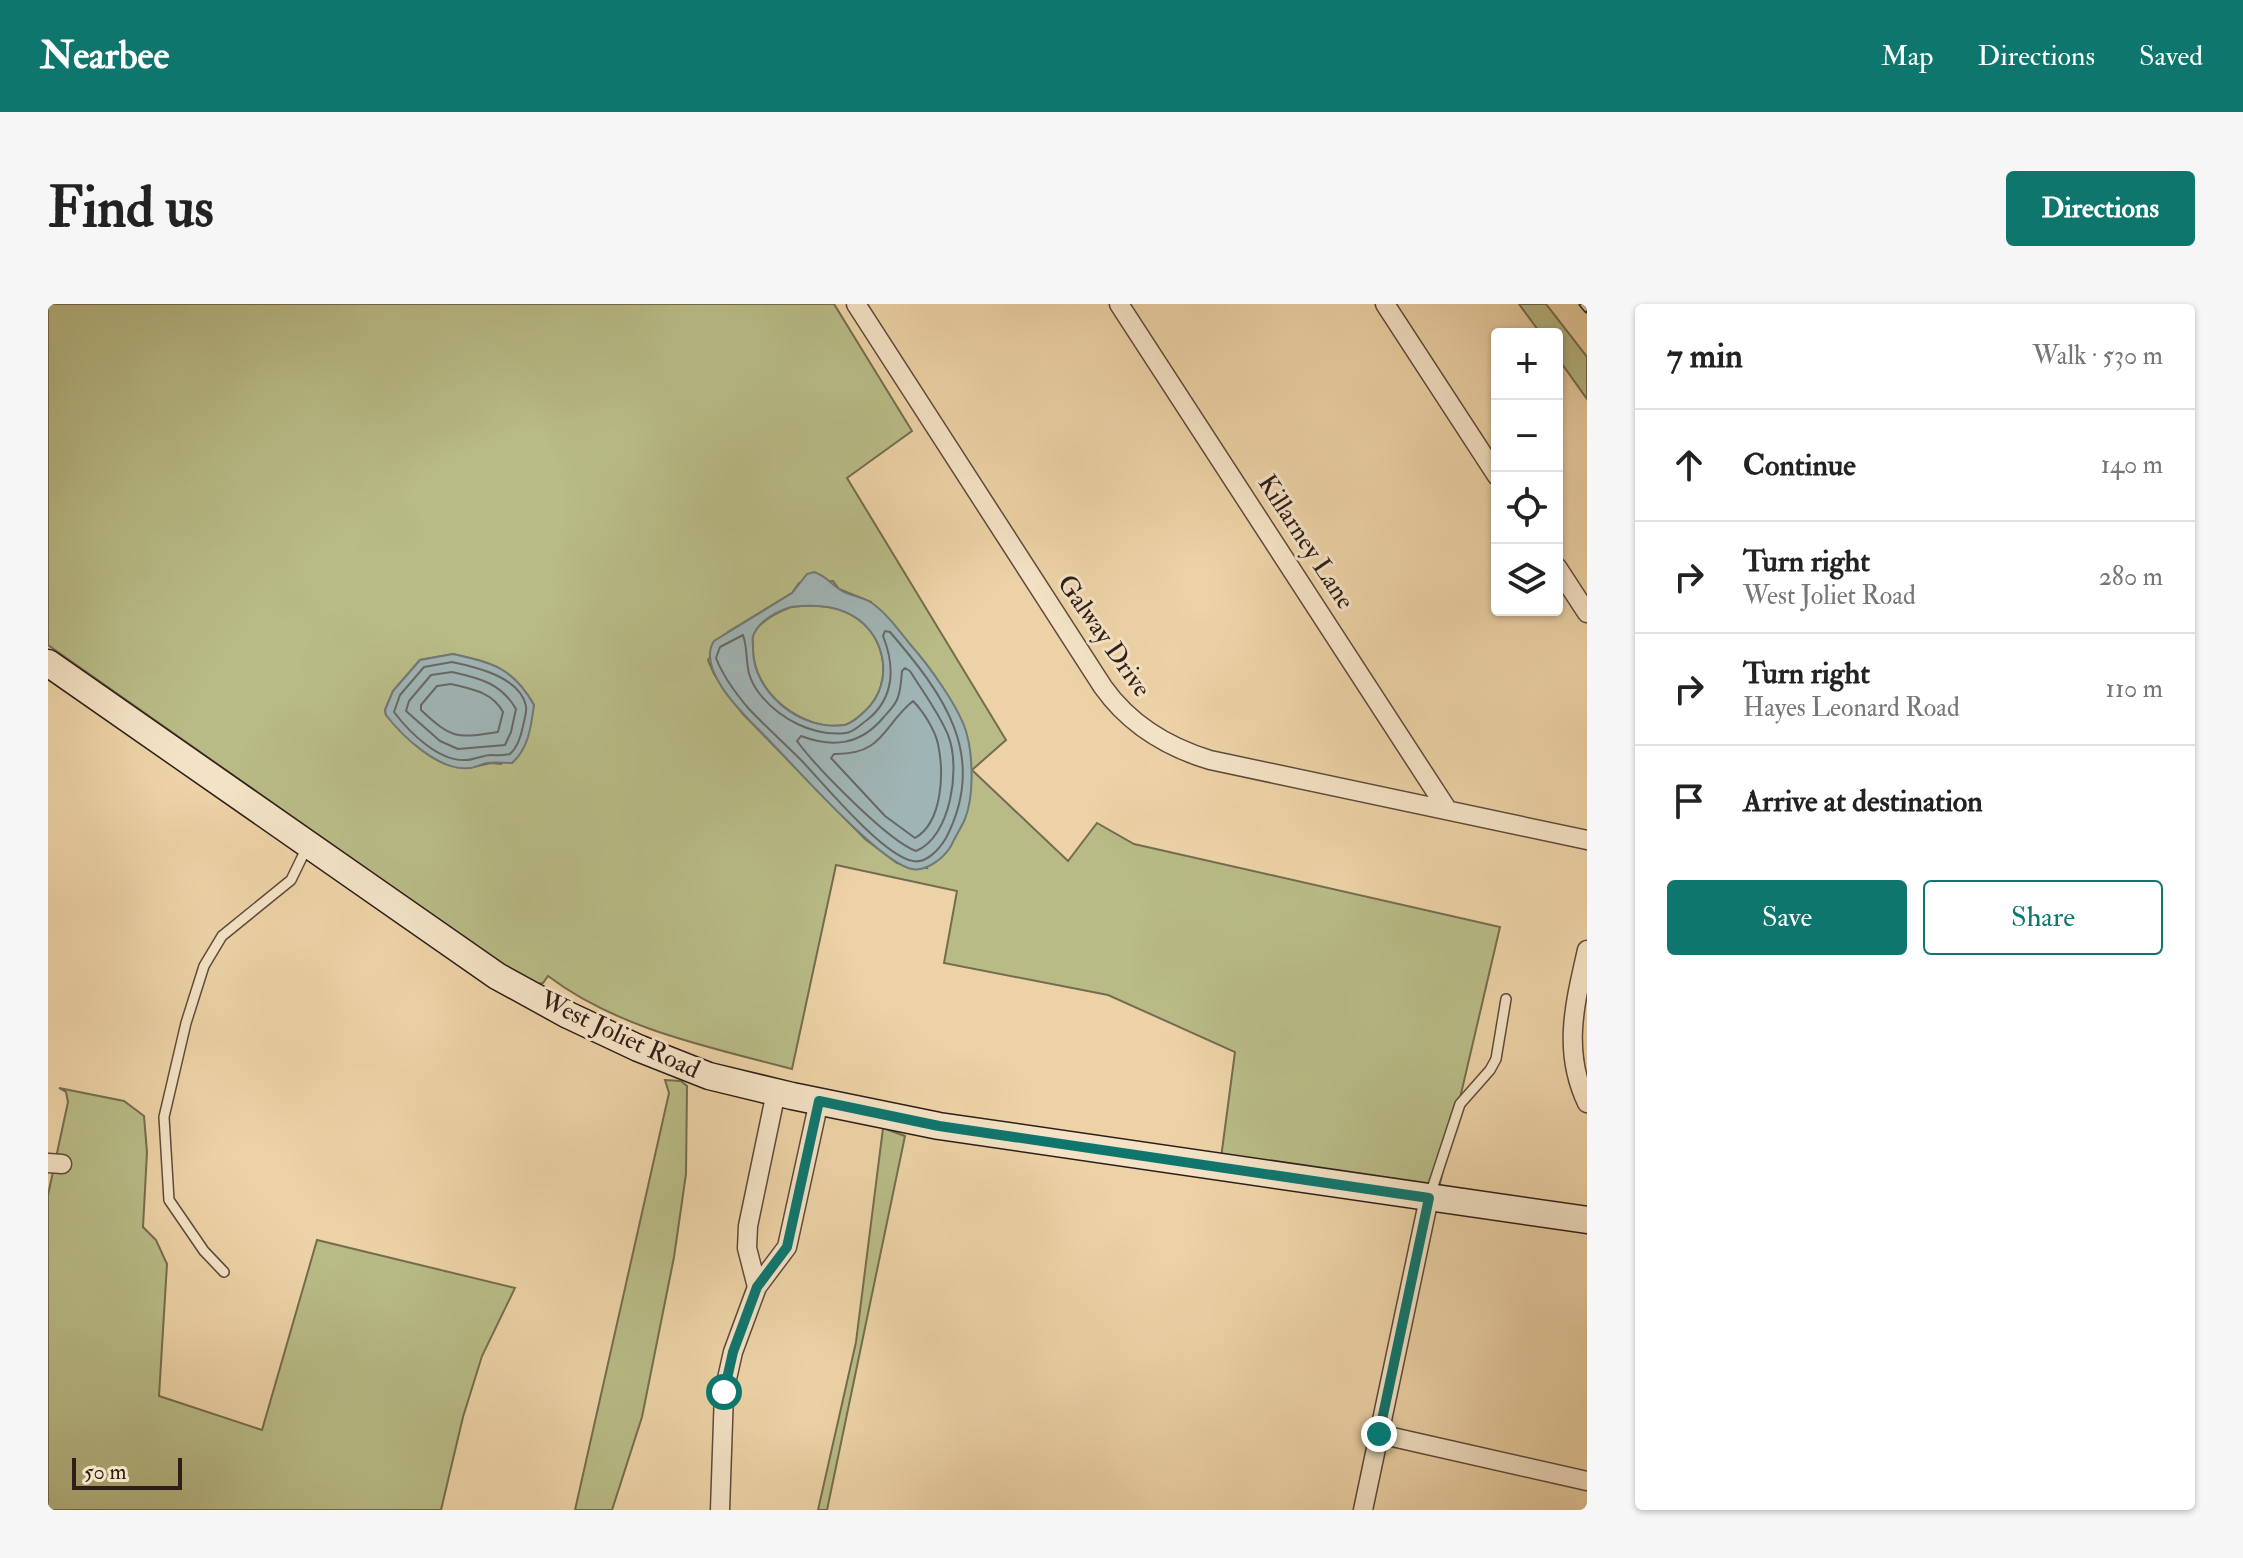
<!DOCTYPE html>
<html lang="en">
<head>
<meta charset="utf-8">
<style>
  :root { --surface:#fff; --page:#f6f6f6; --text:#222; --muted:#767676; --line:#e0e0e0; --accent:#0f766e }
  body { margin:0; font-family:"IM FELL Double Pica",serif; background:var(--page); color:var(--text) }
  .controls { position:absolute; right:24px; top:24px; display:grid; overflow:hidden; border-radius:8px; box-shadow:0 2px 6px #0004 }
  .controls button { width:72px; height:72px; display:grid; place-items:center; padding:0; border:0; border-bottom:2px solid var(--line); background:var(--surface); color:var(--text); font:40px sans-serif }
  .scale { position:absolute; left:24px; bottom:20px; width:110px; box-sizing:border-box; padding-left:8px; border:4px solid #2f1d17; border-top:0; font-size:22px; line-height:28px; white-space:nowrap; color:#2f1d17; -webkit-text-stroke:6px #f3e2c5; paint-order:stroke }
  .stop { position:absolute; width:24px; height:24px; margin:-18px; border:6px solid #0f766e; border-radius:50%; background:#fff }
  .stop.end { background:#0f766e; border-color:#fff; box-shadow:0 2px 8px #0008 }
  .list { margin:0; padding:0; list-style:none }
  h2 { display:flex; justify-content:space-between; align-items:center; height:104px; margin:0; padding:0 32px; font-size:34px }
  h2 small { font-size:26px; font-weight:400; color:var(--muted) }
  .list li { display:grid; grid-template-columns:52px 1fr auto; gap:24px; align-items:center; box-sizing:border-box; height:112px; padding:0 32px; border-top:2px solid var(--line) }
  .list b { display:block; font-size:30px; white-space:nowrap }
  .list p { margin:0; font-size:26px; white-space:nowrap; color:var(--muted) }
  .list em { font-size:26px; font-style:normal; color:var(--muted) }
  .actions { display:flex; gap:16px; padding:24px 32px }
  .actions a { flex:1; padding:18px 0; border:2px solid var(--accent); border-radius:8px; text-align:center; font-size:28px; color:var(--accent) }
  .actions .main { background:var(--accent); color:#fff }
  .icon { flex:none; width:44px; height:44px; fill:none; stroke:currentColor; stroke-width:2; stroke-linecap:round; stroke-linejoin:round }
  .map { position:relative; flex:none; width:1539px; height:1206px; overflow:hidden; border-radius:8px }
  header { display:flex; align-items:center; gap:48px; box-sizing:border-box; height:112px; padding:0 40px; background:var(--accent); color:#fff }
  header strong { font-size:38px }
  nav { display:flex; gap:44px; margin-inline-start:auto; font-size:28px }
  .intro { display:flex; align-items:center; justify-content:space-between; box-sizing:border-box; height:192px; padding:0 48px }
  h1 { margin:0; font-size:56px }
  .button { padding:20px 36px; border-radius:8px; background:var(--accent); color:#fff; font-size:28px; font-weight:700 }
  main { display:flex; gap:48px; padding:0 48px }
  aside { flex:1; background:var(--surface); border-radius:8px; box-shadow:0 2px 6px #0004 }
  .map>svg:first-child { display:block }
</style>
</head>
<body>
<header>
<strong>Nearbee</strong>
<nav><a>Map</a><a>Directions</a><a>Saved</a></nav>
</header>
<div class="intro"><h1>Find us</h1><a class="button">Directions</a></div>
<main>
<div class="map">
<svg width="1539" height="1206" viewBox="0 0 1539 1206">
  <rect width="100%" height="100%" fill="#ecd2a6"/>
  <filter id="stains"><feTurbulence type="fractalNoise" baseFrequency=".0025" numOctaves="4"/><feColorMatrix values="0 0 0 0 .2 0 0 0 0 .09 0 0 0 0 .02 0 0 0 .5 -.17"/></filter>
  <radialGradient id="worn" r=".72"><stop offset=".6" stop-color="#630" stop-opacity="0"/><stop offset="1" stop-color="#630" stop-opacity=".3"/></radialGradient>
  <path fill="#b8bb86" stroke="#746c4e" stroke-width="2" fill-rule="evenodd" d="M 0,0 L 786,0 L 864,127 L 799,174 L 958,436 L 924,466 L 1020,557 L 1049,519 L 1086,540 L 1452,623 L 1391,884 L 1173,854 L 1187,748 L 1060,691 L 896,659 L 909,587 L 788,561 L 744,765 C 661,743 570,725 500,672 L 495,679 L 488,680 L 451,658 L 0,341 ZM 785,277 L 791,285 L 823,298 L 879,564 L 849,559 L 817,535 L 694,409 L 666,370 L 660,356 L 680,328 L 744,289 L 751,279 ZM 405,350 C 445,359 465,364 486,401 L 453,460 L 443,459 L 421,464 L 384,453 L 366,440 L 338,411 L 337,406 L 345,387 L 372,356 Z
    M 1471,0 L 1498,0 L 1539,53 L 1539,95 L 1509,53 L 1509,30 L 1493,30 Z
    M 743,303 C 760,301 780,301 797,307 C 837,324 849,378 817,407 C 812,412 803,419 797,421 C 754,428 704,388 705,344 C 705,340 704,336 705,332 C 710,318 730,308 743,303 Z
    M 617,776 L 633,777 L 639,782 L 638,870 L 626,953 L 594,1113 L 564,1206 L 527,1206 L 621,789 Z
    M 11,784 L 76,797 L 96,812 L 99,848 L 95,923 L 108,936 L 119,960 L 111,1092 L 214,1126 L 269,936 L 467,984 L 434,1052 L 415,1113 L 393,1206 L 0,1206 L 0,891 L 20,798 L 18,788 Z
    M 835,824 L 857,832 L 779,1206 L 770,1206 L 808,1038 Z"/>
  <path fill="#9fb4b4" stroke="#727875" stroke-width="2" fill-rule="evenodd" d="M 766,268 C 778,272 781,278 791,285 C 800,292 814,292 824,299 C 838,309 850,325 861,339 C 879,359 913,405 919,431 C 925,454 926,492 917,515 C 913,524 907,533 903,542 C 896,554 878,568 864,565 C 829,558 738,452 708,423 C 689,404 649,363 666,337 L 744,289 L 759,270 ZM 743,303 C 760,301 781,301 797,308 C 837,324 849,378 817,407 C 812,412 803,419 797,421 C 753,428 704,388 705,344 C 705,340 704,335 705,332 C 710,317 730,307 743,303 Z
    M 405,350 C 445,359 465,364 486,401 C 483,422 481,444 464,459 C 456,459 447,458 439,459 C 433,460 427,464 421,464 C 392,468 354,432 338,411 L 337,406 L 345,387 L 372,356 Z"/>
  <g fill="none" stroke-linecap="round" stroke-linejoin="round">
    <path stroke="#676866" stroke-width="2" d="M 837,327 L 842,328 C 895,390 941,451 898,534 C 892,544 879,560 865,557 C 835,552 776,480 753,456 C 736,439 718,423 701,405 C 689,391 675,372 668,354 L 672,343 L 695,331 C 702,351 694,367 711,389 C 731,415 766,433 798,429 C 806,428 813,420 819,416 C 847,394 847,362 835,332 Z
      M 404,358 C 428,363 472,373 478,402 C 479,408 476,416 475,422 C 473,432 470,443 462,450 C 455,452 450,451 443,451 C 435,451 426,456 418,456 C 391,458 361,428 346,408 L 352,391 L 376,363 Z
      M 857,364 L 862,367 C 875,388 891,409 900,431 C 913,463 903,533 868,547 C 840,537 768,463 749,437 L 753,432 C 785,444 812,441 835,414 C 840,408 848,401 850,393 C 853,385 853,376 854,367 Z
      M 404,368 C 431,374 453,379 468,405 L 463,428 L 457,441 L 410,445 L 392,437 L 358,407 L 361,397 L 383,371 Z
      M 403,380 C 424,385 444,388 455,408 L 450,428 C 409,434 405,436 373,406 L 373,401 L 389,382 Z
      M 865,397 C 875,407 887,426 890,440 C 896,468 895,518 867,534 L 837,512 L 783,454 L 786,450 C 836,451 835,421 865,397 Z"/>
    <g stroke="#5e4a3b" stroke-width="12">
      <path id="lane" d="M 1382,891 L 1412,800 L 1442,766 L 1448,755 L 1458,695
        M 176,968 L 156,947 L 121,896 L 116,813 L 138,719 L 156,662 L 174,632 L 243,576 L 259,543"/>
    </g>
    <g stroke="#5e4a3b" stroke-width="21">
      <path id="street" d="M 808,0 L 1055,383 C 1082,421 1119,443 1162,456 L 1539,536
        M 1071,0 L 1399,505
        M 1337,0 L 1449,172
        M 1509,263 L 1539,309
        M 1539,646 C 1527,699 1514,747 1539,799
        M 728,788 L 700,922 L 699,944 L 709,983 L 739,943 L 771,797
        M 0,859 L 14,860
        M 1331,1130 L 1539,1177
        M 672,1206 L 676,1088 L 685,1048 L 709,983
        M 1315,1206 L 1381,894"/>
    </g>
    <g stroke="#2f1d17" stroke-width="29">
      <path id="secondary" d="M 0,359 L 449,672 L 520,711 L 590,744 L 661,772 L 744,792 L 891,822 L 1539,916"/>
    </g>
    <use href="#lane" stroke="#f3e2c5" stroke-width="9"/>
    <use href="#street" stroke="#f3e2c5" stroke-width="18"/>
    <use href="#secondary" stroke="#f3e2c5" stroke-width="26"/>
    <g stroke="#2f1d17" stroke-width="7">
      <path id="rail" d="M 1534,0 L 1539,6"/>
    </g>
    <use href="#rail" stroke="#f3e2c5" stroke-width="4" stroke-dasharray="12" stroke-linecap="butt"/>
  </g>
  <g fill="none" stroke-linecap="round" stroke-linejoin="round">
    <path stroke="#0f766e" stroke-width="10" d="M 676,1088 L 685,1048 L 709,983 L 739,943 L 771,797 L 891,822 L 1381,894 L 1331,1130"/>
  </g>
  <g text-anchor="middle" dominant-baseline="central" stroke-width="6" stroke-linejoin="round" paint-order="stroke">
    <g font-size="26" fill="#2f1d17" stroke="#f3e2c5">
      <text transform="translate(1258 238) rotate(57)">Killarney Lane</text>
      <text transform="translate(1056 332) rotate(55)">Galway Drive</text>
      <text transform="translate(572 731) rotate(25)">West Joliet Road</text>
    </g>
  </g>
  <rect width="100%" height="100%" filter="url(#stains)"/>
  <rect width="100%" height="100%" fill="url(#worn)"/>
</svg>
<div class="controls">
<button>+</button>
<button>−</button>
<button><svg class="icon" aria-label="locate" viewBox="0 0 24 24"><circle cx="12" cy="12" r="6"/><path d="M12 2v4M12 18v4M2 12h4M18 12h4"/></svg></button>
<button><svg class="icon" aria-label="layers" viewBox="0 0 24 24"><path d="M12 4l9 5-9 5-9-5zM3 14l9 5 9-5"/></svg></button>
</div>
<div class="scale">50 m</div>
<div class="stop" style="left:676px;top:1088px"></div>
<div class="stop end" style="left:1331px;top:1130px"></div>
</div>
<aside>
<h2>7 min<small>Walk · 530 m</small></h2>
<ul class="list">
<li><svg class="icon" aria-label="ahead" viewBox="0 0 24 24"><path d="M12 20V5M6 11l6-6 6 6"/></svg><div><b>Continue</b></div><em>140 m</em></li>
<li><svg class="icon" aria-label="right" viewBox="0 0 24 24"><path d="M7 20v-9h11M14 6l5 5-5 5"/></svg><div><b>Turn right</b><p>West Joliet Road</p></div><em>280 m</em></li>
<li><svg class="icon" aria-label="right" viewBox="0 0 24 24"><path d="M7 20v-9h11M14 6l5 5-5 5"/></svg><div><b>Turn right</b><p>Hayes Leonard Road</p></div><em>110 m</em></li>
<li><svg class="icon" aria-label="arrive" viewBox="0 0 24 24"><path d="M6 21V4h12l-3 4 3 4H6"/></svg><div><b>Arrive at destination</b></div></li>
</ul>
<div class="actions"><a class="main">Save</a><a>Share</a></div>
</aside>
</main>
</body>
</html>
